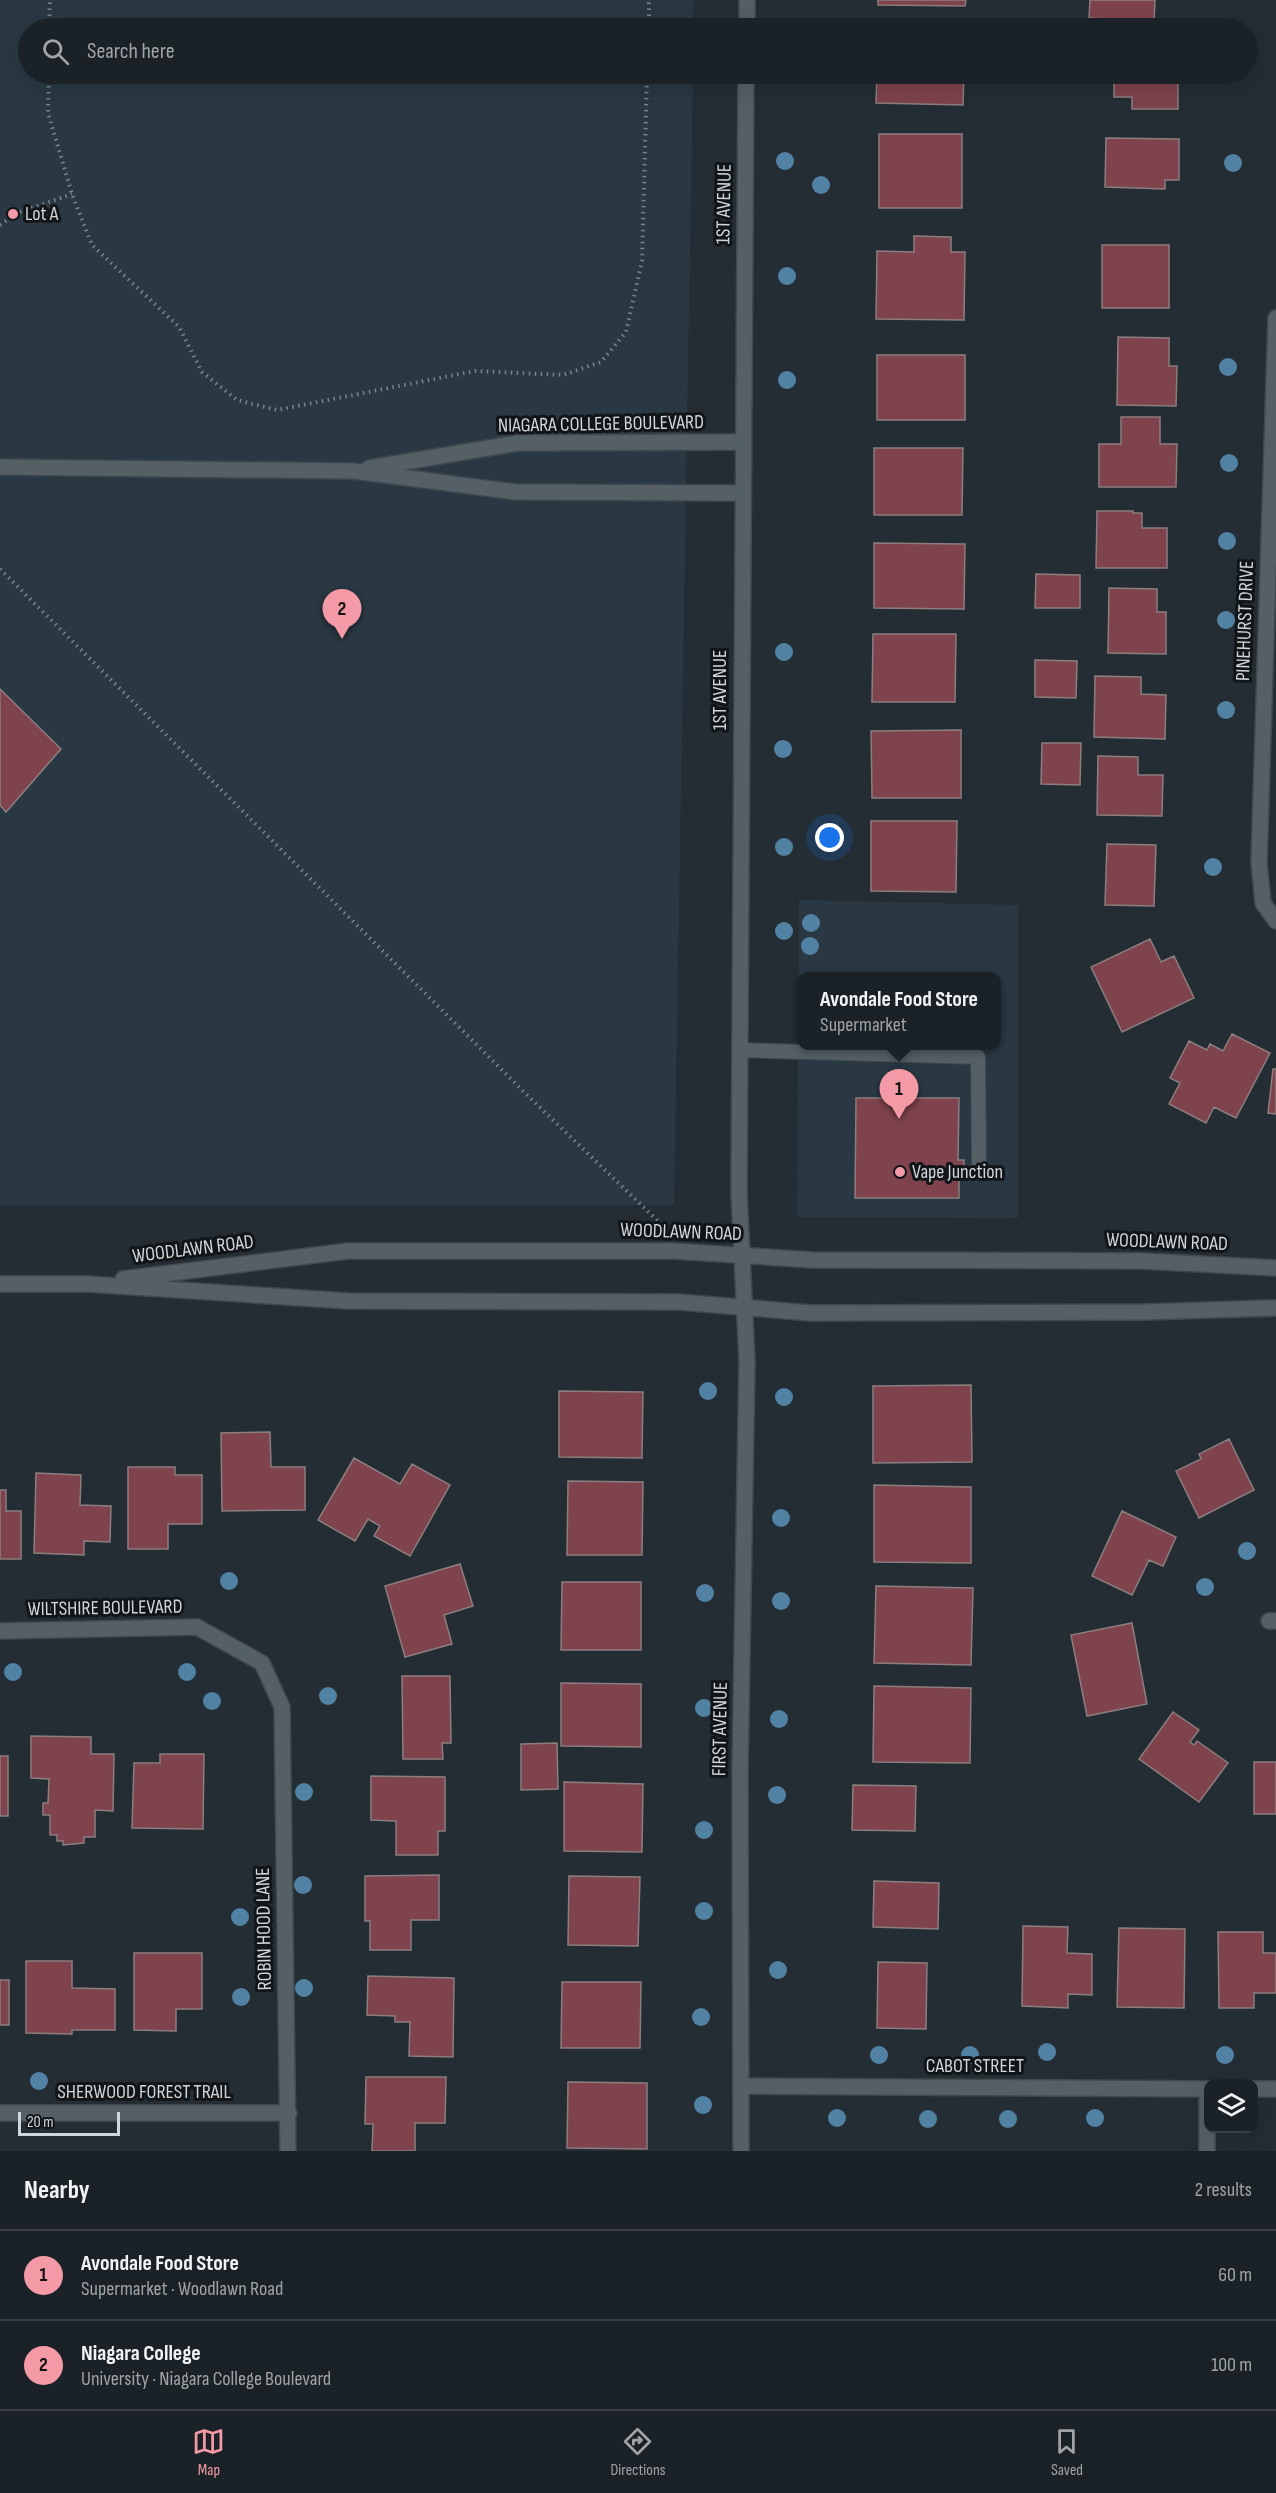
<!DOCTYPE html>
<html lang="en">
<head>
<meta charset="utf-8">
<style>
  :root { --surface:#1b2227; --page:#242a2f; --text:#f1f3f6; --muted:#a0a4a7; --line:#393f44; --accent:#f49aa6 }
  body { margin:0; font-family:"Sofia Sans Condensed",sans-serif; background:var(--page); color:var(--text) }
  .controls { position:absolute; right:18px; bottom:18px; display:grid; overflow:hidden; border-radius:12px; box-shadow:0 6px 24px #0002 }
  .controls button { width:54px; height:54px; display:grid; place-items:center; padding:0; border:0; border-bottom:2px solid var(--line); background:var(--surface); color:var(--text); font:30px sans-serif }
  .scale { position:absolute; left:18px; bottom:15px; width:102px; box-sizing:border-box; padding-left:6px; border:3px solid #d0d6da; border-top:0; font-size:16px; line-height:21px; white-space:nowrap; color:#d0d6da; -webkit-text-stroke:4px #111518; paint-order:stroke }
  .you { position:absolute; left:830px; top:838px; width:21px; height:21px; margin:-15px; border:4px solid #fff; border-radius:50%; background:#1a73e8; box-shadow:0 0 0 9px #1a73e833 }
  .badge { display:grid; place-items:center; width:39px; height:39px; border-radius:50%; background:var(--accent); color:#111; font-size:20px; font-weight:700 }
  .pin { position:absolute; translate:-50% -50px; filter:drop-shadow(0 2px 3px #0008) }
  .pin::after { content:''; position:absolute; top:32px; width:21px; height:18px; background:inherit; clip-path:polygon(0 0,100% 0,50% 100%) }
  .popup { position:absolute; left:797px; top:972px; width:204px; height:78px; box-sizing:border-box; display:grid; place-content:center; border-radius:12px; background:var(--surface); filter:drop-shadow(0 2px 4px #0005); font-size:20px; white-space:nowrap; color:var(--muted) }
  .popup b { font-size:22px; color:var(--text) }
  .popup::after { content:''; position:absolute; left:50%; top:100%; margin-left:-12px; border:12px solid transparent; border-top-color:var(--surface) }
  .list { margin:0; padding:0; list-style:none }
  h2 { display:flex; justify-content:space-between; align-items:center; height:78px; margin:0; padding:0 24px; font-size:26px }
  h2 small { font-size:20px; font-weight:400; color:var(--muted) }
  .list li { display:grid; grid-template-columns:39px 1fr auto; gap:18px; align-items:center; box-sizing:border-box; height:90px; padding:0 24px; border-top:2px solid var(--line) }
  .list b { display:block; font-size:22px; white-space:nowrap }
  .list p { margin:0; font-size:20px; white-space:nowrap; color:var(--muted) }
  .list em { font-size:20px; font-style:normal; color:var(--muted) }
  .icon { flex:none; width:33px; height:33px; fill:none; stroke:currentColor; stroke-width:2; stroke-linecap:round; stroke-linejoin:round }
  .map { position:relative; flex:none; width:1276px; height:2151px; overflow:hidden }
  .search { position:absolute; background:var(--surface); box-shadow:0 6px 24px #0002; left:18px; right:18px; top:18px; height:66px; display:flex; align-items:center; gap:15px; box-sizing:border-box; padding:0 21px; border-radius:33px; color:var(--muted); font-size:22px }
  .sheet { height:258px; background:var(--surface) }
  nav { display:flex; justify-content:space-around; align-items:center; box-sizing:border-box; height:84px; border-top:2px solid var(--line); background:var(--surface); font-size:16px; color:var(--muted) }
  nav a { display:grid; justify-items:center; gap:3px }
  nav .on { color:var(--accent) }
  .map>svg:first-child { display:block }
</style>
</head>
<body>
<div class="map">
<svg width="1276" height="2151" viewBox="0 0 1276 2151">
  <rect width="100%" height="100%" fill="#242d34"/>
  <path fill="#293843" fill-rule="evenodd" d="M 0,0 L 694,0 L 693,28 L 28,28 L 28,74 L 693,74 L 674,1205 L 0,1206 Z
    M 799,900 L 1018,905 L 1018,1218 L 797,1217 ZM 802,976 L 996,976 L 996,1046 L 802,1046 Z"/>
  <path fill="#7e434c" stroke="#8c7e7f" stroke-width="1.5" d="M 878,0 L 966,0 L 965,6 L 878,5 Z
    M 1090,0 L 1155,0 L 1154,22 L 1089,18 Z
    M 877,74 L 964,74 L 963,105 L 876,103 Z
    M 1114,74 L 1178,74 L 1178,109 L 1132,109 L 1132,97 L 1114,97 Z
    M 879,134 L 962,134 L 962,208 L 879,208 Z
    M 1106,138 L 1179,139 L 1179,180 L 1165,180 L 1165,189 L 1105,187 Z
    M 914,236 L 951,237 L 951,252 L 965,252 L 964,320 L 876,319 L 877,251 L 914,252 Z
    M 1102,245 L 1169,245 L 1169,308 L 1102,308 Z
    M 1118,337 L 1169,338 L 1169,366 L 1177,366 L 1176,406 L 1117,405 Z
    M 877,355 L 965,355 L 965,420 L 877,420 Z
    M 1121,417 L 1160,417 L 1160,444 L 1177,444 L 1176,487 L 1099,487 L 1099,444 L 1121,444 Z
    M 874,448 L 963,448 L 962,515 L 874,515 Z
    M 1097,511 L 1133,511 L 1133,513 L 1142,513 L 1142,528 L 1167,528 L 1167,568 L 1096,568 Z
    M 874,543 L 965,544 L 964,609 L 874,608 Z
    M 1036,574 L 1080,575 L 1080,608 L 1035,608 Z
    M 1109,588 L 1157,589 L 1157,612 L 1166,612 L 1166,654 L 1108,653 Z
    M 873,634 L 956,634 L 955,702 L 872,702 Z
    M 1035,660 L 1077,661 L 1076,698 L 1035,697 Z
    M 1095,676 L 1141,677 L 1141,694 L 1166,695 L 1165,739 L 1094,737 Z
    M 0,689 L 61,749 L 6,812 L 0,805 Z
    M 961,730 L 961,798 L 872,798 L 871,731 Z
    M 1042,743 L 1081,743 L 1080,785 L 1041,784 Z
    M 1098,756 L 1138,757 L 1138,775 L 1163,775 L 1162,816 L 1097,815 Z
    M 871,821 L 957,821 L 956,892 L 871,891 Z
    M 1107,844 L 1156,845 L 1154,906 L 1105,905 Z
    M 1150,939 L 1161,962 L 1174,956 L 1194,998 L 1122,1032 L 1091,967 Z
    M 1232,1034 L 1270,1053 L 1236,1118 L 1214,1107 L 1206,1123 L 1169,1104 L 1180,1083 L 1170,1078 L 1189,1041 L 1207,1050 L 1210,1044 L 1223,1051 Z
    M 1273,1069 L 1276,1069 L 1276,1114 L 1268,1113 Z
    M 856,1098 L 959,1098 L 958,1160 L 964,1160 L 964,1172 L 959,1172 L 959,1198 L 855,1198 Z
    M 971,1385 L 972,1462 L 873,1463 L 873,1386 Z
    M 559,1391 L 643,1392 L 642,1458 L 559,1457 Z
    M 270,1432 L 271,1467 L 305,1467 L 305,1510 L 222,1511 L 221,1433 Z
    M 1229,1439 L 1254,1490 L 1199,1518 L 1176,1471 L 1201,1459 L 1199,1454 Z
    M 354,1458 L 400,1484 L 412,1464 L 450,1485 L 410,1556 L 374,1536 L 380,1526 L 368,1519 L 355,1541 L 318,1520 Z
    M 128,1467 L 175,1467 L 175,1475 L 202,1475 L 202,1524 L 168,1524 L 168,1549 L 128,1549 Z
    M 36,1473 L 81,1475 L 80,1505 L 111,1506 L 110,1542 L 84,1541 L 84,1555 L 34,1553 Z
    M 568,1481 L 643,1482 L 642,1555 L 567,1555 Z
    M 874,1485 L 971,1487 L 971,1563 L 874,1562 Z
    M 0,1490 L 6,1490 L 6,1511 L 21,1511 L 21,1559 L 0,1559 Z
    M 1122,1511 L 1176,1537 L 1163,1566 L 1149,1560 L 1132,1595 L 1092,1576 Z
    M 460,1564 L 473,1606 L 444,1615 L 452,1644 L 405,1657 L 385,1586 Z
    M 562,1582 L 641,1582 L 641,1650 L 561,1650 Z
    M 876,1586 L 973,1588 L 971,1665 L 874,1663 Z
    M 1132,1623 L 1147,1704 L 1087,1716 L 1071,1635 Z
    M 402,1676 L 450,1676 L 451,1743 L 442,1743 L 443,1759 L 403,1759 Z
    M 561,1683 L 641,1684 L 641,1747 L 561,1746 Z
    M 874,1686 L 971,1688 L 970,1763 L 873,1762 Z
    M 1173,1712 L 1199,1730 L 1190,1742 L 1194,1745 L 1197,1741 L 1228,1763 L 1199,1802 L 1139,1759 Z
    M 31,1736 L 91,1737 L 91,1754 L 114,1754 L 113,1811 L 95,1810 L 95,1837 L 84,1837 L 84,1843 L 63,1845 L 63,1841 L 57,1841 L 57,1835 L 50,1835 L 50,1815 L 43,1815 L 43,1803 L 48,1803 L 49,1779 L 31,1778 Z
    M 557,1743 L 558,1789 L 521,1790 L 521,1744 Z
    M 160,1754 L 204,1754 L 203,1829 L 132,1828 L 134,1763 L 160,1763 Z
    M 0,1756 L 8,1756 L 8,1816 L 0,1816 Z
    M 1254,1762 L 1276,1762 L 1276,1814 L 1254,1814 Z
    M 371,1776 L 445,1777 L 445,1831 L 438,1831 L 438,1855 L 396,1855 L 396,1821 L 371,1820 Z
    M 564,1782 L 643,1784 L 642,1852 L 564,1851 Z
    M 853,1785 L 916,1786 L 915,1831 L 852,1830 Z
    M 439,1875 L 439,1920 L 411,1920 L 411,1950 L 370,1950 L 370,1921 L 365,1921 L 365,1876 Z
    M 569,1876 L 640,1877 L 638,1946 L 568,1945 Z
    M 874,1881 L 939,1883 L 938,1929 L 873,1927 Z
    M 1023,1926 L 1068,1927 L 1067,1953 L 1092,1954 L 1092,1995 L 1068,1994 L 1068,2008 L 1022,2006 Z
    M 1119,1928 L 1185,1929 L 1184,2008 L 1117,2007 Z
    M 1218,1932 L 1263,1932 L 1263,1953 L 1276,1953 L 1276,1993 L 1254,1993 L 1254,2008 L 1219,2008 Z
    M 134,1953 L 202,1953 L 202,2009 L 176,2009 L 176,2031 L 134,2030 Z
    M 26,1961 L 72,1961 L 72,1988 L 115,1989 L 115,2030 L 72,2030 L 72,2034 L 26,2033 Z
    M 878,1962 L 927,1963 L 926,2029 L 877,2028 Z
    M 368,1976 L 454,1978 L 453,2057 L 409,2056 L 410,2022 L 395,2022 L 395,2016 L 367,2015 Z
    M 0,1980 L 9,1980 L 9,2025 L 0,2025 Z
    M 562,1982 L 641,1982 L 640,2048 L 561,2048 Z
    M 366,2077 L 446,2077 L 445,2123 L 415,2123 L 415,2151 L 372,2151 L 373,2124 L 365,2124 Z
    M 568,2082 L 647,2083 L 647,2149 L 567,2148 Z"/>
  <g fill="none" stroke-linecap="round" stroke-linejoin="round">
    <g stroke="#40484d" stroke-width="16">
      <path id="lane" d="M 739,1050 L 978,1057 L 979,1170"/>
    </g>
    <g stroke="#40484d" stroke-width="18">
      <path id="street" d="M 1276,318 L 1259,862 L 1263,903 L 1276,921
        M 0,467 L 354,471 L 516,492 L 742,493
        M 369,468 L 518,443 L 742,442
        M 1269,1621 L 1276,1621
        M 0,1631 L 197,1627 L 262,1663 L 282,1707 L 288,2151
        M 742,2086 L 1208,2089
        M 1254,2089 L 1276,2089
        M 0,2113 L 289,2113
        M 1207,2151 L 1207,2089"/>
    </g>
    <g stroke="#40484d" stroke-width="18">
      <path id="secondary" d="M 747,28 L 747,0
        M 123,1279 L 348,1251 L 673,1251 L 813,1260 L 1142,1261 L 1276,1268
        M 0,1284 L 87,1284 L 348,1301 L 679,1302 L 811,1313 L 1144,1312 L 1276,1308
        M 741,2151 L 740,1772 L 747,1361 L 739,1192 L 746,74"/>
    </g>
    <path stroke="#7c8389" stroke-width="4" stroke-dasharray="1.5 4.5" stroke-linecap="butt" d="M 49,28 L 50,0
      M 649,28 L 649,0
      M 49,74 L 48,113 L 72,194 L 92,245 L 179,327 L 202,372 L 237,400 L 277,410 L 475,371 L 563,375 L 601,362 L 626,332 L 642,261 L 647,74
      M 0,225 L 17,213 L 72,194
      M 0,569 L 525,1093 L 662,1225"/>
    <use href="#lane" stroke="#555f66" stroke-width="14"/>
    <use href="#street" stroke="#555f66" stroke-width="15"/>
    <use href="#secondary" stroke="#555f66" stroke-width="15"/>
  </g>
  <g fill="#5282a3">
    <circle cx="785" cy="161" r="9"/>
    <circle cx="1233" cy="163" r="9"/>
    <circle cx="821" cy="185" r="9"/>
    <circle cx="787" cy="276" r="9"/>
    <circle cx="1228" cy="367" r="9"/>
    <circle cx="787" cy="380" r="9"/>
    <circle cx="1229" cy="463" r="9"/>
    <circle cx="1227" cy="541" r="9"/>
    <circle cx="1226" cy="620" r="9"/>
    <circle cx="784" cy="652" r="9"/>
    <circle cx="1226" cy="710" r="9"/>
    <circle cx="783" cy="749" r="9"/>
    <circle cx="784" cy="847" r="9"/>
    <circle cx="1213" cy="867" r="9"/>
    <circle cx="811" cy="923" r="9"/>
    <circle cx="784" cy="931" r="9"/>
    <circle cx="810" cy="946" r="9"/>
    <circle cx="708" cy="1391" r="9"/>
    <circle cx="784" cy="1397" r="9"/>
    <circle cx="781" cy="1518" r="9"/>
    <circle cx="1247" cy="1551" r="9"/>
    <circle cx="229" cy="1581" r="9"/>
    <circle cx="1205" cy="1587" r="9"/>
    <circle cx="705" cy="1593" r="9"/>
    <circle cx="781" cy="1601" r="9"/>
    <circle cx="58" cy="1608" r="9"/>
    <circle cx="13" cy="1672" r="9"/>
    <circle cx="187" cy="1672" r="9"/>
    <circle cx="328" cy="1696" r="9"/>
    <circle cx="212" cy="1701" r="9"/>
    <circle cx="704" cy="1708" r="9"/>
    <circle cx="779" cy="1719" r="9"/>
    <circle cx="304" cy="1792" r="9"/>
    <circle cx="777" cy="1795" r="9"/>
    <circle cx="704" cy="1830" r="9"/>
    <circle cx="303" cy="1885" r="9"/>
    <circle cx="704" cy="1911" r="9"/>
    <circle cx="240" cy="1917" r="9"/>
    <circle cx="778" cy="1970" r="9"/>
    <circle cx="304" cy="1988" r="9"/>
    <circle cx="241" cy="1997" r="9"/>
    <circle cx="701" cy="2017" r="9"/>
    <circle cx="1047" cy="2052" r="9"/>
    <circle cx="879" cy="2055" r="9"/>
    <circle cx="970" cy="2055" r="9"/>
    <circle cx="1225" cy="2055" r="9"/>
    <circle cx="39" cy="2081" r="9"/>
    <circle cx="703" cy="2105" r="9"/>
    <circle cx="837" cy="2118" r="9"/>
    <circle cx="1095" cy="2118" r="9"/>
    <circle cx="928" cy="2119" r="9"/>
    <circle cx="1008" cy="2119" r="9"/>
  </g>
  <g fill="#f49aa6" stroke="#111518" stroke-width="2">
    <circle cx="13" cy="214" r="6"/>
    <circle cx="900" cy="1172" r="6"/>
  </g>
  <g text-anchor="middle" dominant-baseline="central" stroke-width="6" stroke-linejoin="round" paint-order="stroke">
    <g font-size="20" fill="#d0d6da" stroke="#111518">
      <text transform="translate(724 204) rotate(-89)">1ST AVENUE</text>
      <text transform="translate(601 424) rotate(-1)">NIAGARA COLLEGE BOULEVARD</text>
      <text transform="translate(1245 621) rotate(-88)">PINEHURST DRIVE</text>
      <text transform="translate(720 690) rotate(-90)">1ST AVENUE</text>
      <text transform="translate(681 1232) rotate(2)">WOODLAWN ROAD</text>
      <text transform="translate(1167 1242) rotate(2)">WOODLAWN ROAD</text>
      <text transform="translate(193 1249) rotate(-7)">WOODLAWN ROAD</text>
      <text transform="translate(105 1608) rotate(-1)">WILTSHIRE BOULEVARD</text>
      <text transform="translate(720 1729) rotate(-89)">FIRST AVENUE</text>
      <text transform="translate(264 1929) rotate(-91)">ROBIN HOOD LANE</text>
      <text x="975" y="2066">CABOT STREET</text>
      <text x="144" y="2092">SHERWOOD FOREST TRAIL</text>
    </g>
    <g font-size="20" fill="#d0d6da" stroke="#111518" text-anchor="start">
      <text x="25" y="214">Lot A</text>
      <text x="912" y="1172">Vape Junction</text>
    </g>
  </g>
</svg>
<div class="controls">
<button><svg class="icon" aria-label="layers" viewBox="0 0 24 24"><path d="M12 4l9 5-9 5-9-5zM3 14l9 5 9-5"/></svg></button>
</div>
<div class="scale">20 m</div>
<div class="you"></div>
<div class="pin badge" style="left:899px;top:1119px">1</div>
<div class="popup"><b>Avondale Food Store</b>Supermarket</div>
<div class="pin badge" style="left:342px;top:639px">2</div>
<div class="search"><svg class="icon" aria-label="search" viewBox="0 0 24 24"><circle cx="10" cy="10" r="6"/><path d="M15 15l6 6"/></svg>Search here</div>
</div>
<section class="sheet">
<h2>Nearby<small>2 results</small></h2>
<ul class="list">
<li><span class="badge">1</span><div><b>Avondale Food Store</b><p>Supermarket · Woodlawn Road</p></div><em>60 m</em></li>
<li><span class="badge">2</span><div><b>Niagara College</b><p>University · Niagara College Boulevard</p></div><em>100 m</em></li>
</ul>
</section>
<nav>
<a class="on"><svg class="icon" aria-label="map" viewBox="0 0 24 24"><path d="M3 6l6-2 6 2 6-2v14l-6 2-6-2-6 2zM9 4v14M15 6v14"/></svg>Map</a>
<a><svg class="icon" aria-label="directions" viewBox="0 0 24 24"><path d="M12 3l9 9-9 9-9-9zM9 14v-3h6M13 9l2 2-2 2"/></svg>Directions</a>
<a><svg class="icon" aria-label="saved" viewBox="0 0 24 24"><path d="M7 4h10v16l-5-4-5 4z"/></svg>Saved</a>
</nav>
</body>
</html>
